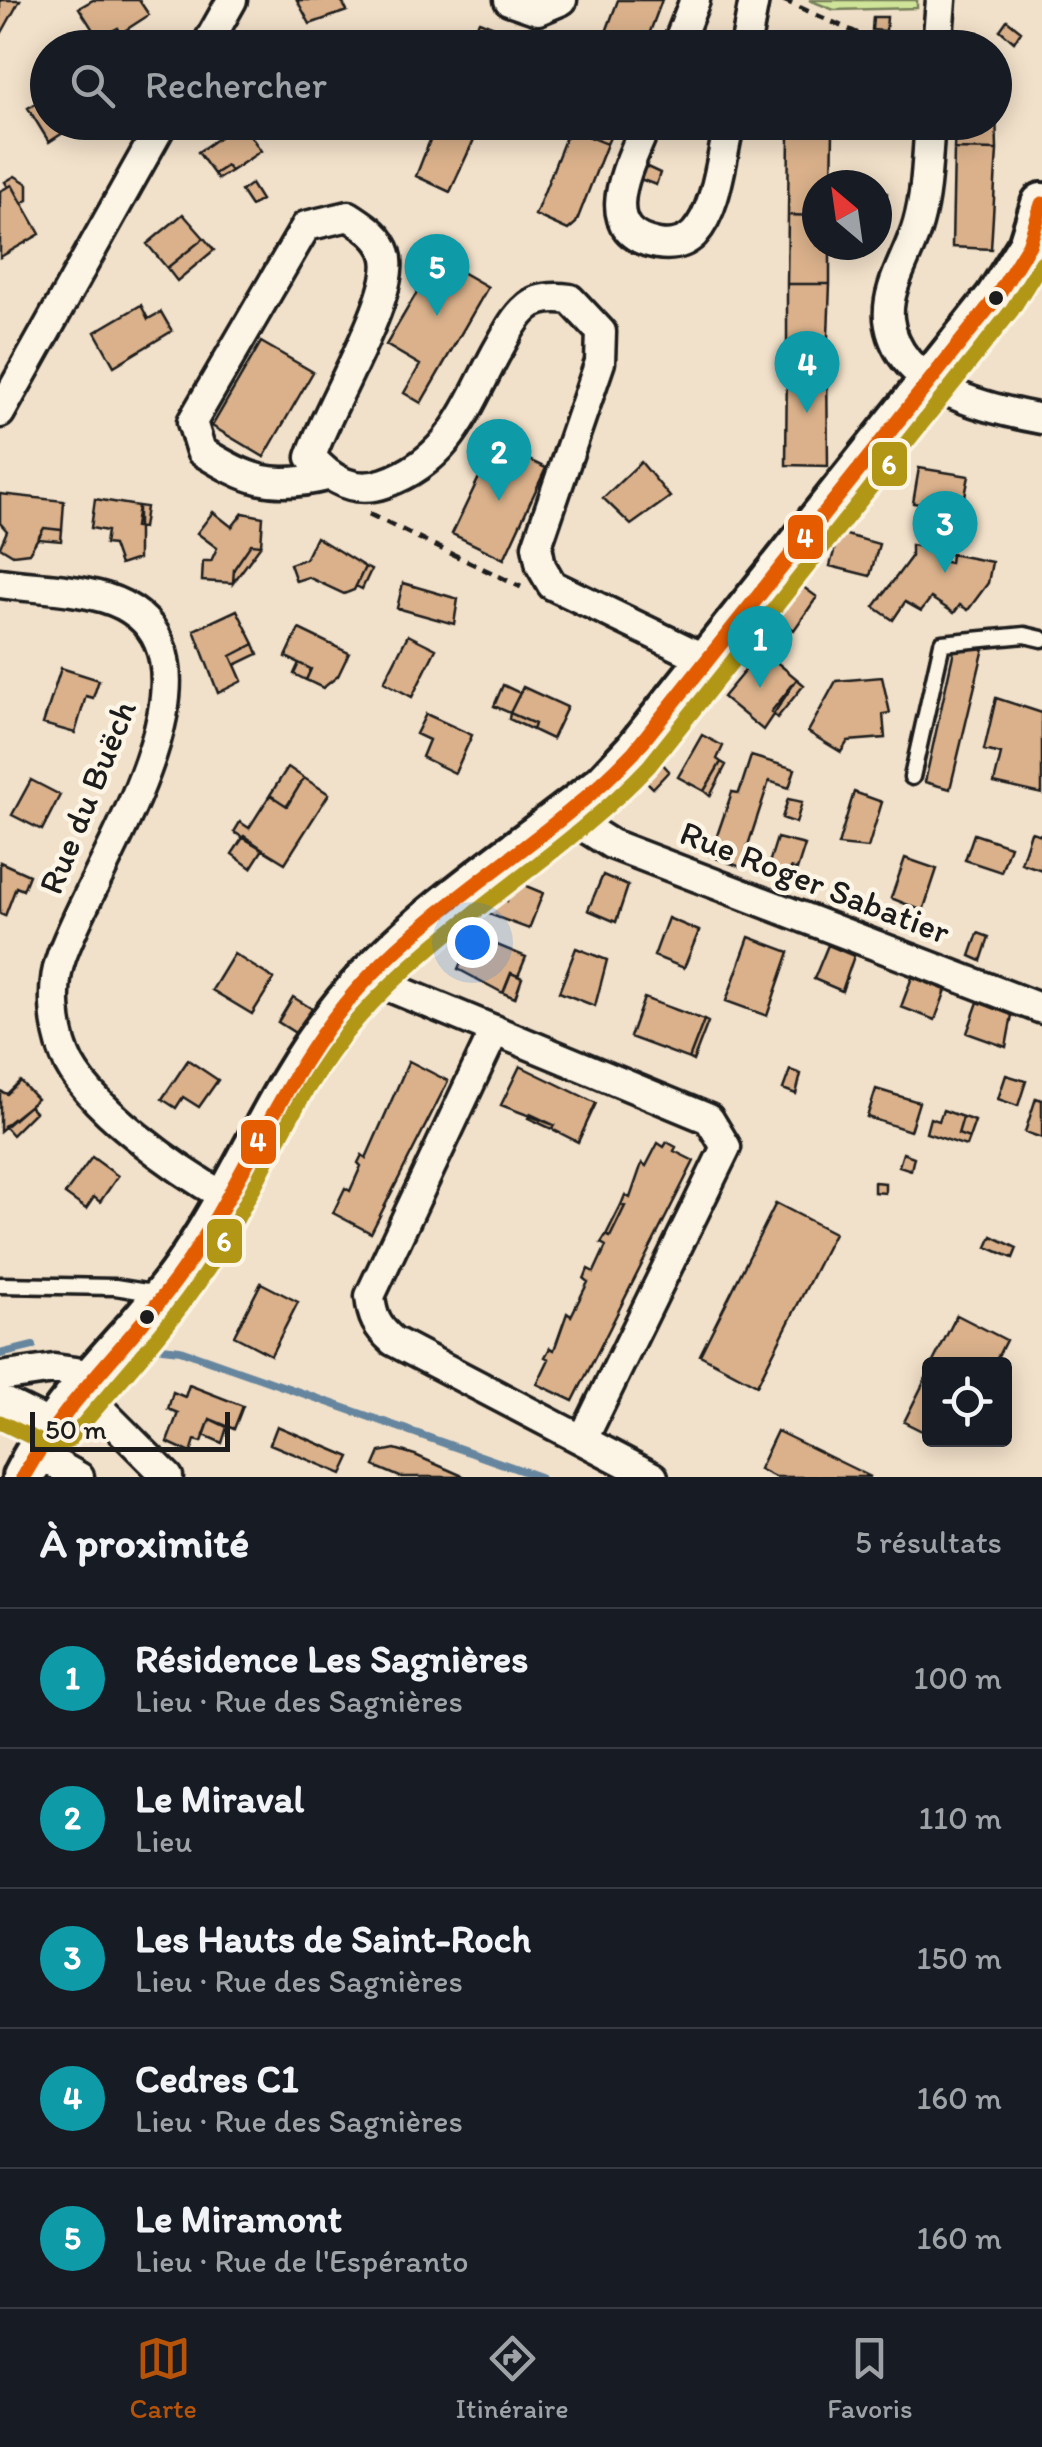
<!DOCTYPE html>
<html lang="fr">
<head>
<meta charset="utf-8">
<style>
  :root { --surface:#171b24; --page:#242831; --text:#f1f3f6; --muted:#9ea1a6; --line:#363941; --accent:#b45309 }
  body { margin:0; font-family:Itim,sans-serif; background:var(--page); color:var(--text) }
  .controls { position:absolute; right:30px; bottom:30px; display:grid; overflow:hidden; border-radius:10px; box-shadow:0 5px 25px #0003 }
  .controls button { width:90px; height:90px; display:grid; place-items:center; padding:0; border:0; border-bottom:2px solid var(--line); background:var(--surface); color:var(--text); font:50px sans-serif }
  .compass { position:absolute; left:802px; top:170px; width:90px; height:90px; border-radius:50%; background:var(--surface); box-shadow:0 5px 25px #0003; rotate:331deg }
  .scale { position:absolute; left:30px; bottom:25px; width:200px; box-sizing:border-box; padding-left:10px; border:5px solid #1c1c1c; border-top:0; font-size:28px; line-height:35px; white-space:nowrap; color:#1c1c1c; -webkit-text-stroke:8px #fcf5e5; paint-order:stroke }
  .you { position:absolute; left:472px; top:942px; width:35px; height:35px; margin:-25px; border:8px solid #fff; border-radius:50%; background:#1a73e8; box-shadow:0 0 0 15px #1a73e833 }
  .badge { display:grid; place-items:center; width:65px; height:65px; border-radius:50%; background:var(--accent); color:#fff; font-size:32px; font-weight:700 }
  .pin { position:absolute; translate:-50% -82px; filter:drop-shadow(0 2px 5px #0008) }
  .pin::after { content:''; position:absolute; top:52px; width:35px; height:30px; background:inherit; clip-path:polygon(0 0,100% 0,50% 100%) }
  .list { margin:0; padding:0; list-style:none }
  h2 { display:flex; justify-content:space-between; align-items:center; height:130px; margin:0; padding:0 40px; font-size:42px }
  h2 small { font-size:32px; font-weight:400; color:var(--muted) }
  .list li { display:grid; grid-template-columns:65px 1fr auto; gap:30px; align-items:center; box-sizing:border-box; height:140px; padding:0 40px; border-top:2px solid var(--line) }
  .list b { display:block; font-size:38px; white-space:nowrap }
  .list p { margin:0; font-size:32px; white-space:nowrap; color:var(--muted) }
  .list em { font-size:32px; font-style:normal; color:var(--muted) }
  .icon { flex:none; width:55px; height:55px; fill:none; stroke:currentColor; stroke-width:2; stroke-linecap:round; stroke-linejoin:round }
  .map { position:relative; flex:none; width:1042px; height:1477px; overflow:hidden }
  .search { position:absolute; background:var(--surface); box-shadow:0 5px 25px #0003; left:30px; right:30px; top:30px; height:110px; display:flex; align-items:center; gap:25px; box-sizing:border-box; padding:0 35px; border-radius:55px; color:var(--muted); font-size:38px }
  .sheet { height:830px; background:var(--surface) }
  nav { display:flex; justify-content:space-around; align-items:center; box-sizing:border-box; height:140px; border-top:2px solid var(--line); background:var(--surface); font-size:28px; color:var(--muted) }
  nav a { display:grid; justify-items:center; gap:5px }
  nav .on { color:var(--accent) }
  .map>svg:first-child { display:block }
</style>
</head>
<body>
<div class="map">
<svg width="1042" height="1477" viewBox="0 0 1042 1477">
  <rect width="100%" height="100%" fill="#f2e1ca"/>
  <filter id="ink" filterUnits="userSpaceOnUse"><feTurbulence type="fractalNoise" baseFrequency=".01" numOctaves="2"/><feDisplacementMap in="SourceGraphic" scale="20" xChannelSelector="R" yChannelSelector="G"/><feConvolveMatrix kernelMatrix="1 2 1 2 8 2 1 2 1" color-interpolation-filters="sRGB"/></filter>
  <g filter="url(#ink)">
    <path fill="#cfe498" stroke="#76805a" stroke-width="2.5" d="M 809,0 L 917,0 L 917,8 L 834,10 Z"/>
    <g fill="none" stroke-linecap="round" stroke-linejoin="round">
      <path stroke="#66869f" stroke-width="8" d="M 162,1348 L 180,1350 L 540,1477
        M 0,1354 L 33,1346"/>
    </g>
    <path fill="#dab18b" stroke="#1c1c1c" stroke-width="2.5" d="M 0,0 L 20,0 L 0,36 Z
      M 93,0 L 139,0 L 149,15 L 121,33 L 118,28 L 98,38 L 79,8 Z
      M 297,0 L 341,0 L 347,11 L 310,24 Z
      M 618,0 L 662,0 L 644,48 L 600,48 Z
      M 873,17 L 887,17 L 886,31 L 872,30 Z
      M 1007,20 L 1021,31 L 1014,42 L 1000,30 Z
      M 479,21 L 515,35 L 511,48 L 468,48 Z
      M 533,26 L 546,31 L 541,44 L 528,38 Z
      M 811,43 L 855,43 L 855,48 L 811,48 Z
      M 995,64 L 997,150 L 954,149 L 955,122 L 994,122 Z
      M 48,96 L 48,122 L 80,122 L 49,142 L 28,108 Z
      M 213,122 L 240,122 L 219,137 Z
      M 241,122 L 261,151 L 231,171 L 227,166 L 214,174 L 198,152 Z
      M 437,122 L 482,122 L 450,192 L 416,176 Z
      M 571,122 L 617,122 L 607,144 L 569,129 Z
      M 809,122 L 853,122 L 853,132 L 808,131 Z
      M 569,129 L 607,144 L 576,223 L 568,230 L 535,215 Z
      M 789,131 L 833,132 L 832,185 L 817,185 L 817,216 L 788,215 Z
      M 954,149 L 997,150 L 991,249 L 952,247 Z
      M 227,166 L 231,171 L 218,179 L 214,174 Z
      M 645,166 L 660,173 L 656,185 L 640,179 Z
      M 15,176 L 28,184 L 28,200 L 22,203 L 12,185 L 8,187 L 5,182 Z
      M 251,184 L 261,200 L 251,206 L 241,191 Z
      M 12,185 L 40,234 L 0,257 L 0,191 Z
      M 877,192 L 887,193 L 886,210 L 877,210 Z
      M 183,214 L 204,238 L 167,268 L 147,244 Z
      M 788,215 L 817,216 L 817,245 L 830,245 L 830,284 L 787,284 Z
      M 204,238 L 214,250 L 177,281 L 167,268 Z
      M 437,258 L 488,287 L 421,403 L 404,393 L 420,365 L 386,345 Z
      M 787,284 L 830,284 L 827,361 L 787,361 Z
      M 141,305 L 148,319 L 161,312 L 172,331 L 114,366 L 95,332 Z
      M 261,342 L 313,372 L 264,457 L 212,426 Z
      M 787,361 L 827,361 L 828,466 L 786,465 Z
      M 495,444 L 546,468 L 504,559 L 452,534 Z
      M 641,462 L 670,497 L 631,525 L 603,498 Z
      M 919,468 L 969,476 L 962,511 L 913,503 Z
      M 0,494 L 64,501 L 62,530 L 44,528 L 29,553 L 13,555 L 0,547 L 7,531 L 0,523 Z
      M 95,499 L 138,506 L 138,559 L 120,565 L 113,545 L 105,544 L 107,531 L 91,528 Z
      M 138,506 L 146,507 L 143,528 L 135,527 Z
      M 213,512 L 232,527 L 243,513 L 263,517 L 261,545 L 251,544 L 234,569 L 233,583 L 202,581 L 203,561 L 211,561 L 217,548 L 197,533 Z
      M 44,528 L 62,530 L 61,541 L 38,539 Z
      M 839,533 L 879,544 L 870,576 L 830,566 Z
      M 316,537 L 365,567 L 354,590 L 344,594 L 308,577 L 296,581 L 290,564 L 305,559 Z
      M 251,544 L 261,545 L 233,583 L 234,569 Z
      M 911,545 L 941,550 L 937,560 L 950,563 L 951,554 L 992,562 L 988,583 L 968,610 L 960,605 L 954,613 L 931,598 L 921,611 L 905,602 L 893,620 L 874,607 L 911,557 Z
      M 365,567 L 371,570 L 362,589 L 356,586 Z
      M 403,583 L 458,599 L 454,624 L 397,608 Z
      M 799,584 L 817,597 L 794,630 L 776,617 Z
      M 237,610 L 254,644 L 231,656 L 242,681 L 218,693 L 194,630 Z
      M 299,629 L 349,653 L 338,676 L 323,688 L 306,680 L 311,669 L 286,657 Z
      M 408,635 L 436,649 L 412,697 L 384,682 Z
      M 254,644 L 258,654 L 235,665 L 231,656 Z
      M 984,648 L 950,789 L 925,782 L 954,650 Z
      M 762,650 L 797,679 L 763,730 L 723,697 Z
      M 299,663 L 311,669 L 306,680 L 294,674 Z
      M 61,668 L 99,680 L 93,698 L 86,696 L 75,733 L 43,724 Z
      M 882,677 L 890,713 L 883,714 L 885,738 L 848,741 L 841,752 L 808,732 L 836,681 Z
      M 797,679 L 804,685 L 777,718 L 771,712 Z
      M 503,685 L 520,693 L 510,713 L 494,706 Z
      M 523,687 L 567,707 L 552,739 L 533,730 L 535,724 L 510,713 Z
      M 996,698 L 1042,713 L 1042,794 L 994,783 L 1001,754 L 984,750 Z
      M 510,713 L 535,724 L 533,730 L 509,719 Z
      M 426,714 L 472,735 L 455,773 L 422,757 L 429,740 L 416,734 Z
      M 702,735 L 723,746 L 717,759 L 721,762 L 704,791 L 678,777 Z
      M 751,756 L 795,769 L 789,788 L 769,781 L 741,867 L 710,856 L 732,792 L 739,793 Z
      M 660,761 L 669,771 L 653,788 L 643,778 Z
      M 721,762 L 726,765 L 710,796 L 704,791 Z
      M 288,767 L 304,778 L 287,806 L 270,795 Z
      M 304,778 L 329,794 L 285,863 L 234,832 L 240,822 L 249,828 L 270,795 L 287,806 Z
      M 31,780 L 60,795 L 42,830 L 12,815 Z
      M 854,792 L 882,802 L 868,848 L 838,845 Z
      M 788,799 L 802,802 L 796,823 L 782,818 Z
      M 1031,832 L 1042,835 L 1042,870 L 1021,863 Z
      M 974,834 L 1010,846 L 1001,872 L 965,860 Z
      M 244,836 L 263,849 L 251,868 L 232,854 Z
      M 777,838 L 805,845 L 797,870 L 791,868 L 788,877 L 782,879 L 766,873 Z
      M 905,858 L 937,869 L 923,911 L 891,898 Z
      M 0,862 L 29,875 L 23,890 L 16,887 L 5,916 L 0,914 Z
      M 603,875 L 628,886 L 616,922 L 588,910 Z
      M 514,881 L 543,893 L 529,929 L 478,910 L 495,896 L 507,901 Z
      M 668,918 L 699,931 L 684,968 L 654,956 Z
      M 978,933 L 989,937 L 981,961 L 970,956 Z
      M 473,935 L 526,957 L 518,976 L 511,973 L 503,993 L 458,969 Z
      M 749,937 L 789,952 L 767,1016 L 726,1001 Z
      M 828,945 L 854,956 L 842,991 L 814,979 Z
      M 576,948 L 607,960 L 595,1006 L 559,992 Z
      M 234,954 L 274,979 L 252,1014 L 212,990 Z
      M 511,973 L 522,978 L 515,998 L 503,993 Z
      M 912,977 L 946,990 L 935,1020 L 901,1007 Z
      M 293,997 L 314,1010 L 297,1034 L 278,1022 Z
      M 644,998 L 704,1020 L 689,1059 L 630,1037 Z
      M 978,1002 L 1012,1015 L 1006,1047 L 967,1033 Z
      M 704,1020 L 708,1022 L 693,1061 L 689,1059 Z
      M 188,1060 L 218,1080 L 199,1107 L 183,1097 L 176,1108 L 162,1099 Z
      M 409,1061 L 448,1081 L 371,1233 L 333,1213 L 345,1188 L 350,1191 L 361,1166 L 358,1163 L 362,1155 L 366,1158 Z
      M 520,1066 L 596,1103 L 578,1142 L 552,1129 L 554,1125 L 501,1105 Z
      M 790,1070 L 801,1074 L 796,1094 L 783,1089 Z
      M 1006,1075 L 1026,1081 L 1018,1106 L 998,1099 Z
      M 20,1081 L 37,1099 L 0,1131 L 0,1091 L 7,1094 Z
      M 876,1089 L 919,1102 L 910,1131 L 867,1117 Z
      M 1036,1098 L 1042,1100 L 1042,1138 L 1025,1132 Z
      M 29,1106 L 35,1112 L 12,1135 L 4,1126 Z
      M 943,1110 L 963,1117 L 958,1134 L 969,1138 L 966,1146 L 926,1133 L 930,1118 L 939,1121 Z
      M 530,1114 L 554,1125 L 552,1129 L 528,1118 Z
      M 963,1117 L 975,1121 L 969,1138 L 958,1134 Z
      M 667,1142 L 676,1147 L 674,1151 L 694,1161 L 573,1401 L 537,1384 L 549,1359 L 545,1357 L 550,1348 L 554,1350 L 567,1313 L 571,1316 L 588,1282 L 584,1279 L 588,1269 L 594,1272 L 606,1246 L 601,1243 L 606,1235 L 610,1237 L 625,1206 L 621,1205 L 625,1195 L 630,1198 L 642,1163 L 646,1166 L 658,1143 L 664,1147 Z
      M 903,1153 L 914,1157 L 911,1170 L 899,1166 Z
      M 92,1157 L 118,1176 L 100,1202 L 94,1197 L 86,1209 L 65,1194 Z
      M 874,1182 L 885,1183 L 885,1193 L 874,1192 Z
      M 776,1203 L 834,1233 L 757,1385 L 700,1355 Z
      M 621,1205 L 625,1206 L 610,1237 L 606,1235 Z
      M 992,1236 L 1017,1248 L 1013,1258 L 987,1247 Z
      M 261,1283 L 298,1302 L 271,1355 L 234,1336 Z
      M 957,1315 L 1006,1340 L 994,1364 L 932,1364 Z
      M 930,1370 L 930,1435 L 904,1422 Z
      M 189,1385 L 243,1406 L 234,1429 L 210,1419 L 202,1442 L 195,1440 L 191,1453 L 167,1442 L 178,1413 L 168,1409 L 173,1392 L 185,1397 Z
      M 210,1419 L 227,1427 L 222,1443 L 204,1435 Z
      M 277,1426 L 350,1457 L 342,1474 L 270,1444 Z
      M 777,1431 L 871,1477 L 775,1477 L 759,1469 Z
      M 395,1449 L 415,1455 L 465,1477 L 400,1477 L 374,1466 L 380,1452 Z"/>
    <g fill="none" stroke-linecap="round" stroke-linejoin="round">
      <g stroke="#1c1c1c" stroke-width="21">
        <path id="lane" d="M 912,777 L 942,643 L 1025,635 L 1042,639
          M 0,1285 L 115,1287 L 159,1294"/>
      </g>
      <g stroke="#1c1c1c" stroke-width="35">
        <path id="street" d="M 509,0 L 538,10 L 562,0
          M 205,48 L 232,0
          M 676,48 L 695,0
          M 745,48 L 754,0
          M 937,48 L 941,0
          M 647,122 C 631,163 590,232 658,244 C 671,246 684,244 694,234 C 718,208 721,156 730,122
          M 930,122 C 927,156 927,191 918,223 C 910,254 886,286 889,319 C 897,389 987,409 1042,419
          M 0,413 L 163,122
          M 327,476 C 272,490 248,480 201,451 L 192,422 L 306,226 L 349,216 C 364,226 381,236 386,254 C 399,292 325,411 311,457 C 331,480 354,494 385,483 C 450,460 466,409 496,353 C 505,338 513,319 526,308 C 537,297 555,297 570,299 L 601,332 L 600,362 L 537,546 L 541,566 L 552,585 L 707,660
          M 0,583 C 34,588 73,588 105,598 C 253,644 88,873 61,958 C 51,985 54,1028 65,1055 C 84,1105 180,1172 227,1198
          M 569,812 L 584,827 L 611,844 L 1042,1009
          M 368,978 L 709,1119 L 726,1147 L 583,1439
          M 495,1030 L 370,1296 C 372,1317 377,1327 393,1341 L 653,1477
          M 0,1377 L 54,1369 L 96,1375
          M 83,1392 L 168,1477
          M 0,1400 L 55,1427
          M 36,1453 L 79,1477"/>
      </g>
      <g stroke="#1c1c1c" stroke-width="48">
        <path id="secondary" d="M 23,1477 C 60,1400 131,1342 180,1274 C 239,1191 273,1095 336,1015 C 408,921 514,857 605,783 L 634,752 L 996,298 L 1029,245 L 1042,204"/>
      </g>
      <path stroke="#1c1c1c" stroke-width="5" stroke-dasharray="10 8" stroke-linecap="butt" d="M 783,0 L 886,46
        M 860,185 L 861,177
        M 369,514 L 521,587"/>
      <use href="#lane" stroke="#fcf5e5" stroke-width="14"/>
      <use href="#street" stroke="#fcf5e5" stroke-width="28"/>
      <use href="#secondary" stroke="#fcf5e5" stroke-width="40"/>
      <g stroke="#fcf5e5" stroke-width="22">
        <path id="bus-1" d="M 23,1477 C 65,1400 131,1344 181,1273 C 248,1178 286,1064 368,978 C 448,893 554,837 634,752 L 996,298 L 1029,245 L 1042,204"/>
      </g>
      <g stroke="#fcf5e5" stroke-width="22">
        <path id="bus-2" d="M 0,1422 L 50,1446 L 69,1441 C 115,1385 169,1329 208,1269 C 259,1188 293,1094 356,1021 C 442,922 560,860 649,766 L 1012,310 L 1042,262"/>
      </g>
      <use href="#bus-1" stroke="#e45b00" stroke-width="15"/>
      <use href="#bus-2" stroke="#b29616" stroke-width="15"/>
    </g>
  </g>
  <g fill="#1c1c1c" stroke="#fcf5e5" stroke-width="4">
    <circle cx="996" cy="298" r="9"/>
    <circle cx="147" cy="1317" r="9"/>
  </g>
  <g text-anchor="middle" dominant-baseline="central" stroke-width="9" stroke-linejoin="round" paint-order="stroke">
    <g font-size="35" fill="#1c1c1c" stroke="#fcf5e5">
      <text transform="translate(87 797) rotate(-68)">Rue du Buëch</text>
      <text transform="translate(815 882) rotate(21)">Rue Roger Sabatier</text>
    </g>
  </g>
  <g stroke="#fcf5e5" stroke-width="4">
    <rect x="870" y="440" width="39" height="48" rx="10" fill="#b29616"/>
    <rect x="786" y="513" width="39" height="48" rx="10" fill="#e45b00"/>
    <rect x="239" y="1118" width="39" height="48" rx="10" fill="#e45b00"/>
    <rect x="205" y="1217" width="39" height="48" rx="10" fill="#b29616"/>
  </g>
  <g font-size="28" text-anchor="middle" font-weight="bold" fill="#fff">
    <text x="889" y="474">6</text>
    <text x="805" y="547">4</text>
    <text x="258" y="1151">4</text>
    <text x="224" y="1251">6</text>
  </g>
</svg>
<div class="controls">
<button><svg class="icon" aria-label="locate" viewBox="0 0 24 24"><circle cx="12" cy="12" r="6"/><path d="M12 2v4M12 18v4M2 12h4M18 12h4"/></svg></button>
</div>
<svg class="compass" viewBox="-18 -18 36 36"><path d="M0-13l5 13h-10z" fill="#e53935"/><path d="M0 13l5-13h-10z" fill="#9ea1a6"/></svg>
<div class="scale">50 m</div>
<div class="you"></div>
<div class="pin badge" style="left:760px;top:688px;background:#0f9aa8">1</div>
<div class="pin badge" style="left:499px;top:501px;background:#0f9aa8">2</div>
<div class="pin badge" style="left:945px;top:573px;background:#0f9aa8">3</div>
<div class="pin badge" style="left:807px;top:413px;background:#0f9aa8">4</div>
<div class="pin badge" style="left:437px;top:316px;background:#0f9aa8">5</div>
<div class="search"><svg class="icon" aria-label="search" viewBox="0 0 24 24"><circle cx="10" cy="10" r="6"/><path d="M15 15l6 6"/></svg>Rechercher</div>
</div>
<section class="sheet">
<h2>À proximité<small>5 résultats</small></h2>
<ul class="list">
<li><span class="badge" style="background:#0f9aa8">1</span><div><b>Résidence Les Sagnières</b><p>Lieu · Rue des Sagnières</p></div><em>100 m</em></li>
<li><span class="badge" style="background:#0f9aa8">2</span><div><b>Le Miraval</b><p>Lieu</p></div><em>110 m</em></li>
<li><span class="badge" style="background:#0f9aa8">3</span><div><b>Les Hauts de Saint-Roch</b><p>Lieu · Rue des Sagnières</p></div><em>150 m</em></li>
<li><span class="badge" style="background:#0f9aa8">4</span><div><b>Cedres C1</b><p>Lieu · Rue des Sagnières</p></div><em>160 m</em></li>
<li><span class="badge" style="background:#0f9aa8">5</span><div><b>Le Miramont</b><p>Lieu · Rue de l'Espéranto</p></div><em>160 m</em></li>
</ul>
</section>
<nav>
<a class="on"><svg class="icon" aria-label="map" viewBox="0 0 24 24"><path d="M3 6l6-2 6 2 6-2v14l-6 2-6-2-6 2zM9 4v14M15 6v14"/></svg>Carte</a>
<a><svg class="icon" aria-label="directions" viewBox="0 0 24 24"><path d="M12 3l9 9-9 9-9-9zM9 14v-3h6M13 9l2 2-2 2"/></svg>Itinéraire</a>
<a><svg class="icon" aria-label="saved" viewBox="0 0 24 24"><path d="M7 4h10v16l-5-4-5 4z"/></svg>Favoris</a>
</nav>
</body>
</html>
